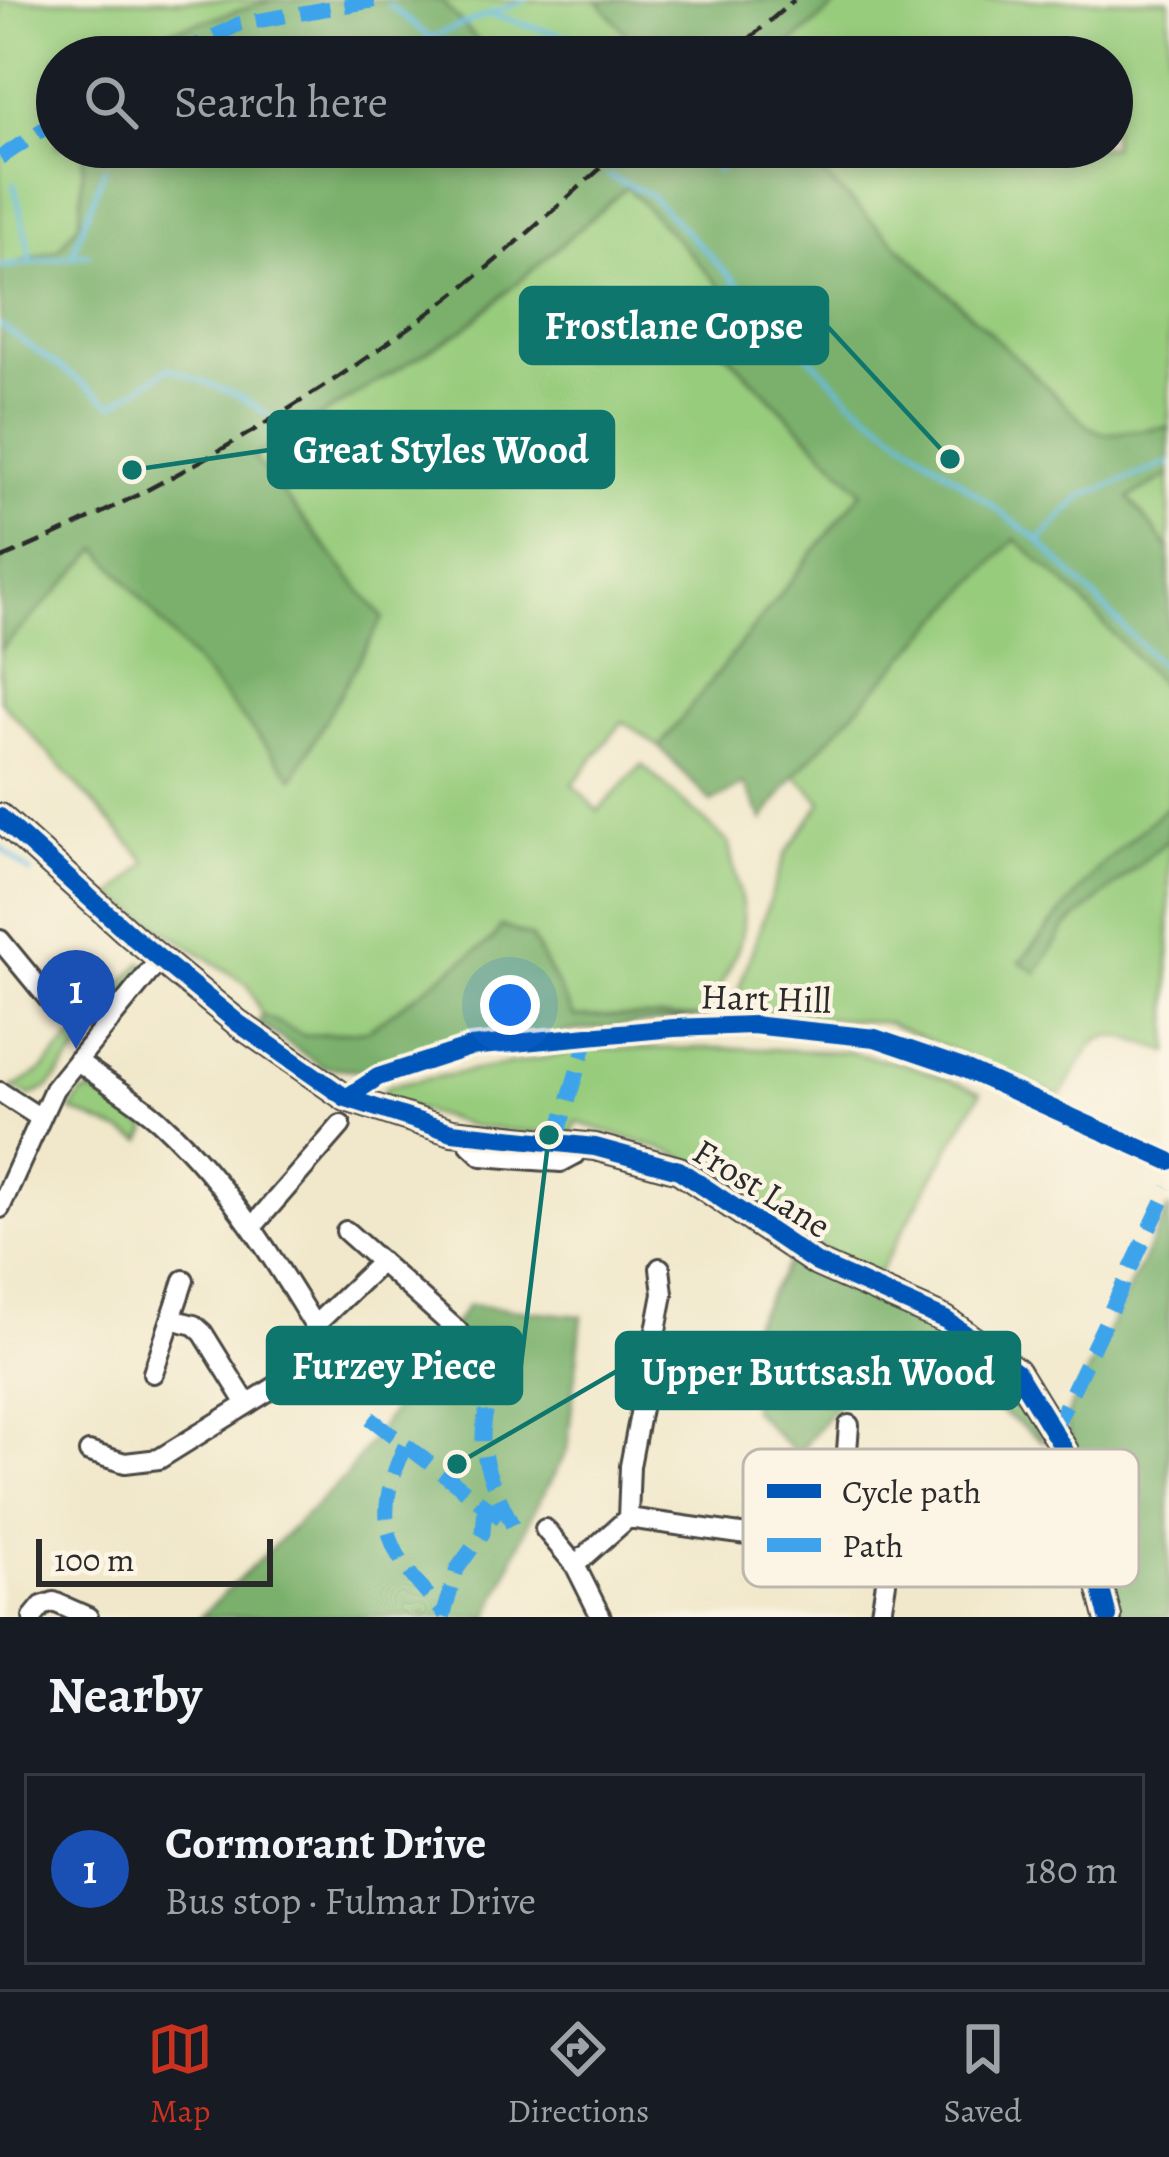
<!DOCTYPE html>
<html lang="en">
<head>
<meta charset="utf-8">
<style>
  :root { --surface:#171b24; --page:#242831; --text:#f1f3f6; --muted:#9ea1a6; --line:#363941; --accent:#c8321e }
  body { margin:0; font-family:Alegreya,serif; background:var(--page); color:var(--text) }
  .scale { position:absolute; left:36px; bottom:30px; width:237px; box-sizing:border-box; padding-left:12px; border:6px solid #2b2b2b; border-top:0; font-size:33px; line-height:42px; white-space:nowrap; color:#2b2b2b; -webkit-text-stroke:9px #fcf5e5; paint-order:stroke }
  .you { position:absolute; left:510px; top:1005px; width:42px; height:42px; margin:-30px; border:9px solid #fff; border-radius:50%; background:#1a73e8; box-shadow:0 0 0 18px #1a73e833 }
  .badge { display:grid; place-items:center; width:78px; height:78px; border-radius:50%; background:var(--accent); color:#fff; font-size:39px; font-weight:700 }
  .pin { position:absolute; translate:-50% -99px; filter:drop-shadow(0 3px 6px #0008) }
  .pin::after { content:''; position:absolute; top:63px; width:42px; height:36px; background:inherit; clip-path:polygon(0 0,100% 0,50% 100%) }
  .list { margin:0; padding:0; list-style:none }
  h2 { display:flex; justify-content:space-between; align-items:center; height:156px; margin:0; padding:0 48px; font-size:51px }
  h2 small { font-size:39px; font-weight:400; color:var(--muted) }
  .list li { display:grid; grid-template-columns:78px 1fr auto; gap:36px; align-items:center; box-sizing:border-box; height:192px; margin:0 24px 24px; padding:0 24px; border:3px solid var(--line); border-radius:0px }
  .list b { display:block; font-size:45px; white-space:nowrap }
  .list p { margin:0; font-size:39px; white-space:nowrap; color:var(--muted) }
  .list em { font-size:39px; font-style:normal; color:var(--muted) }
  .icon { flex:none; width:66px; height:66px; fill:none; stroke:currentColor; stroke-width:2; stroke-linecap:round; stroke-linejoin:round }
  .map { position:relative; flex:none; width:1169px; height:1617px; overflow:hidden }
  .search { position:absolute; background:var(--surface); box-shadow:0 6px 18px #0003; left:36px; right:36px; top:36px; height:132px; display:flex; align-items:center; gap:30px; box-sizing:border-box; padding:0 42px; border-radius:66px; color:var(--muted); font-size:45px }
  .sheet { height:372px; background:var(--surface) }
  nav { display:flex; justify-content:space-around; align-items:center; box-sizing:border-box; height:168px; border-top:3px solid var(--line); background:var(--surface); font-size:33px; color:var(--muted) }
  nav a { display:grid; justify-items:center; gap:6px }
  nav .on { color:var(--accent) }
  .map>svg:first-child { display:block }
</style>
</head>
<body>
<div class="map">
<svg width="1169" height="1617" viewBox="0 0 1169 1617">
  <rect width="100%" height="100%" fill="#fcf5e5"/>
  <filter id="ink" filterUnits="userSpaceOnUse"><feTurbulence type="fractalNoise" baseFrequency=".00833" numOctaves="2"/><feDisplacementMap in="SourceGraphic" scale="24" xChannelSelector="R" yChannelSelector="G"/><feConvolveMatrix kernelMatrix="1 2 1 2 8 2 1 2 1" color-interpolation-filters="sRGB"/></filter>
  <filter id="wash" filterUnits="userSpaceOnUse"><feTurbulence type="fractalNoise" baseFrequency=".004" numOctaves="4" result="noise"/><feDisplacementMap in="SourceGraphic" scale="48" xChannelSelector="R" yChannelSelector="G"/><feGaussianBlur stdDeviation="2.7" result="paint"/><feColorMatrix in="noise" values="0 0 0 0 0 0 0 0 0 0 0 0 0 0 0 0 0 1.4 0 .05"/><feComposite in="paint" operator="in"/></filter>
  <g filter="url(#wash)">
    <rect width="100%" height="100%" fill="#f1e8cb"/>
    <path fill="#98cc7d" stroke="#627c54" stroke-width="3" d="M 0,0 L 274,0 L 173,30 L 116,57 L 57,57 L 57,147 L 84,147 L 80,221 L 58,250 L 0,268 Z
      M 440,0 L 597,0 L 646,57 L 493,57 Z
      M 842,0 L 1169,0 L 1169,427 L 1104,434 L 1088,426 L 794,147 L 1112,147 L 1112,57 L 776,57 Z
      M 627,187 L 749,317 L 723,350 L 862,491 L 659,747 L 623,721 L 573,784 L 598,811 L 642,765 L 729,843 C 732,874 749,905 741,938 C 735,965 715,990 707,1017 L 574,1017 L 531,937 L 501,926 L 493,939 L 368,1030 L 305,1036 L 262,1015 L 248,985 L 113,896 L 147,862 L 0,700 L 0,650 L 99,548 L 293,777 L 383,618 L 253,457 L 464,329 Z
      M 1169,475 L 1169,549 L 1129,498 Z
      M 1033,519 L 1169,633 L 1169,1052 C 1090,1025 1103,1029 1060,1096 L 887,1023 L 748,1011 L 733,1006 L 785,855 L 822,802 L 795,775 Z
      M 142,962 L 147,967 L 49,1087 L 30,1096 L 13,1088 L 41,1071 Z
      M 735,1048 L 848,1052 L 909,1065 L 981,1092 L 876,1278 L 803,1237 L 678,1154 L 576,1122 L 572,1136 L 475,1127 L 390,1101 L 382,1093 L 388,1086 L 591,1049 Z
      M 93,1091 L 144,1126 L 148,1130 L 142,1141 L 71,1110 L 81,1094 Z"/>
    <path fill="#7ab06c" stroke="#526e4c" stroke-width="3" d="M 274,0 L 440,0 L 493,57 L 116,57 L 173,30 Z
      M 597,0 L 842,0 L 776,57 L 646,57 Z
      M 84,147 L 794,147 L 1088,426 L 1105,434 L 1169,427 L 1169,475 L 1129,498 L 1169,549 L 1169,693 L 1067,585 L 1015,539 L 795,775 L 763,820 L 744,784 L 711,802 L 659,747 L 862,491 L 723,349 L 749,317 L 627,187 L 464,329 L 253,457 L 383,618 L 293,778 L 99,549 L 0,650 L 0,268 L 58,250 L 80,221 Z
      M 1169,805 L 1169,839 L 1065,928 L 1037,973 L 1020,962 L 1102,864 Z
      M 501,926 L 531,937 L 574,1017 L 706,1017 L 573,1031 L 385,1072 L 323,1067 L 258,1023 L 262,1015 L 305,1036 L 368,1030 L 493,939 Z
      M 1169,1207 L 1169,1617 L 1121,1617 L 1065,1418 Z
      M 790,1259 L 942,1328 L 1012,1383 L 1044,1442 L 960,1383 L 850,1388 L 797,1455 L 752,1410 L 747,1333 Z
      M 468,1305 L 582,1316 L 567,1451 L 531,1516 L 489,1617 L 200,1617 L 345,1477 Z"/>
    <g fill="none" stroke-linecap="round" stroke-linejoin="round">
      <path stroke="#66bde3" stroke-width="4.5" d="M 389,5 L 455,57
        M 487,14 L 587,42 L 605,57
        M 431,37 L 526,0
        M 561,147 L 587,166
        M 693,147 L 719,171
        M 608,176 L 649,194 L 851,399 L 1039,541 L 1169,674
        M 14,184 L 32,263
        M 72,255 L 105,168
        M 0,267 L 89,254
        M 0,325 L 113,405 L 169,368 L 239,396 L 267,414
        M 1039,541 L 1082,496 L 1169,463
        M 0,847 L 31,873"/>
    </g>
  </g>
  <g filter="url(#ink)">
    <g fill="none" stroke-linecap="round" stroke-linejoin="round">
      <g stroke="#494743" stroke-width="24">
        <path id="minor" d="M 0,940 L 56,1008
          M 77,1060 C 103,1082 135,1098 160,1121 C 240,1195 290,1286 346,1378
          M 0,1092 L 39,1117
          M 346,1098 L 378,1077 L 470,1047 L 674,1028 L 752,1025 L 875,1038 L 960,1067 L 1169,1161
          M 468,1134 L 470,1145 L 482,1156 L 561,1162 L 574,1155 L 580,1146
          M 0,1208 L 54,1089 L 160,959
          M 253,1226 L 341,1125
          M 346,1231 L 458,1331
          M 171,1319 L 194,1325 L 203,1333 L 247,1404
          M 315,1325 L 381,1262
          M 153,1373 L 184,1280
          M 849,1425 L 844,1490 C 901,1517 890,1563 880,1617
          M 89,1452 L 125,1463 L 159,1459 L 331,1352
          M 628,1518 L 775,1539 L 775,1558
          M 545,1529 L 575,1565 L 601,1617
          M 575,1565 L 628,1518 L 630,1466 L 663,1294 L 660,1268
          M 33,1617 L 42,1606 L 54,1602 L 88,1617"/>
      </g>
      <g stroke="#494743" stroke-width="30">
        <path id="tertiary" d="M 0,817 L 132,936 L 238,1023 L 346,1098 L 452,1132 L 595,1147 L 679,1170 L 817,1263 L 946,1320 L 1016,1371 L 1065,1451 L 1108,1617"/>
      </g>
      <use href="#minor" stroke="#fff" stroke-width="18"/>
      <use href="#tertiary" stroke="#fff" stroke-width="24"/>
      <path stroke="#2b2b2b" stroke-width="4.5" stroke-dasharray="18 9" stroke-linecap="butt" d="M 728,57 L 794,0
        M 0,559 C 158,493 307,405 444,302 C 507,254 565,199 625,147"/>
      <path stroke="#3ea3eb" stroke-width="15" stroke-dasharray="30 15" stroke-linecap="butt" d="M 174,57 L 239,24 L 377,0
        M 0,158 L 57,120
        M 555,1143 L 588,1036
        M 458,1331 L 492,1391 C 472,1450 488,1475 514,1528
        M 370,1418 L 509,1524
        M 1053,1432 L 1169,1188
        M 405,1446 C 368,1526 390,1554 445,1614
        M 443,1617 L 457,1569 L 483,1533 L 485,1506"/>
      <g stroke="#fcf5e5" stroke-width="26">
        <path id="cycleway" d="M 0,817 L 132,936 L 238,1023 L 346,1098 L 452,1132 L 595,1147 L 679,1170 L 817,1263 L 946,1320 L 1016,1371 L 1065,1451 L 1108,1617
          M 346,1098 L 378,1077 L 470,1047 L 674,1028 L 752,1025 L 875,1038 L 960,1067 L 1169,1161"/>
      </g>
      <use href="#cycleway" stroke="#0057b8" stroke-width="18"/>
    </g>
  </g>
  <g text-anchor="middle" dominant-baseline="central" stroke-width="9" stroke-linejoin="round" paint-order="stroke">
    <g font-size="36" fill="#2b2b2b" stroke="#fcf5e5">
      <text transform="translate(766 998) rotate(2)">Hart Hill</text>
      <text transform="translate(762 1188) rotate(32)">Frost Lane</text>
    </g>
  </g>
  <rect x="743" y="1449" width="396" height="138" rx="18" fill="#fcf5e5" stroke="#bdb8ad" stroke-width="3"/>
  <rect x="767" y="1484" width="54" height="14" fill="#0057b8"/>
  <rect x="767" y="1538" width="54" height="14" fill="#3ea3eb"/>
  <g font-size="33" fill="#2b2b2b">
    <text x="842" y="1503">Cycle path</text>
    <text x="842" y="1557">Path</text>
  </g>
  <path fill="none" stroke="#0f766e" stroke-width="4.5" d="M950 459L827 326M132 470L269 450M549 1135L521 1365M457 1464L617 1371"/>
  <g fill="#0f766e" stroke="#fcf5e5" stroke-width="4.5">
    <circle cx="950" cy="459" r="12"/>
    <circle cx="132" cy="470" r="12"/>
    <circle cx="549" cy="1135" r="12"/>
    <circle cx="457" cy="1464" r="12"/>
  </g>
  <g fill="#0f766e" stroke="#0f766e" stroke-width="4.5">
    <rect x="521" y="288" width="306" height="75" rx="12"/>
    <rect x="269" y="412" width="344" height="75" rx="12"/>
    <rect x="268" y="1328" width="253" height="75" rx="12"/>
    <rect x="617" y="1333" width="402" height="75" rx="12"/>
  </g>
  <g font-size="39" text-anchor="middle" font-weight="bold" fill="#fff">
    <text x="674" y="339">Frostlane Copse</text>
    <text x="441" y="463">Great Styles Wood</text>
    <text x="394" y="1379">Furzey Piece</text>
    <text x="818" y="1385">Upper Buttsash Wood</text>
  </g>
</svg>
<div class="scale">100 m</div>
<div class="you"></div>
<div class="pin badge" style="left:76px;top:1049px;background:#1a4fb4">1</div>
<div class="search"><svg class="icon" aria-label="search" viewBox="0 0 24 24"><circle cx="10" cy="10" r="6"/><path d="M15 15l6 6"/></svg>Search here</div>
</div>
<section class="sheet">
<h2>Nearby<small></small></h2>
<ul class="list">
<li><span class="badge" style="background:#1a4fb4">1</span><div><b>Cormorant Drive</b><p>Bus stop · Fulmar Drive</p></div><em>180 m</em></li>
</ul>
</section>
<nav>
<a class="on"><svg class="icon" aria-label="map" viewBox="0 0 24 24"><path d="M3 6l6-2 6 2 6-2v14l-6 2-6-2-6 2zM9 4v14M15 6v14"/></svg>Map</a>
<a><svg class="icon" aria-label="directions" viewBox="0 0 24 24"><path d="M12 3l9 9-9 9-9-9zM9 14v-3h6M13 9l2 2-2 2"/></svg>Directions</a>
<a><svg class="icon" aria-label="saved" viewBox="0 0 24 24"><path d="M7 4h10v16l-5-4-5 4z"/></svg>Saved</a>
</nav>
</body>
</html>
